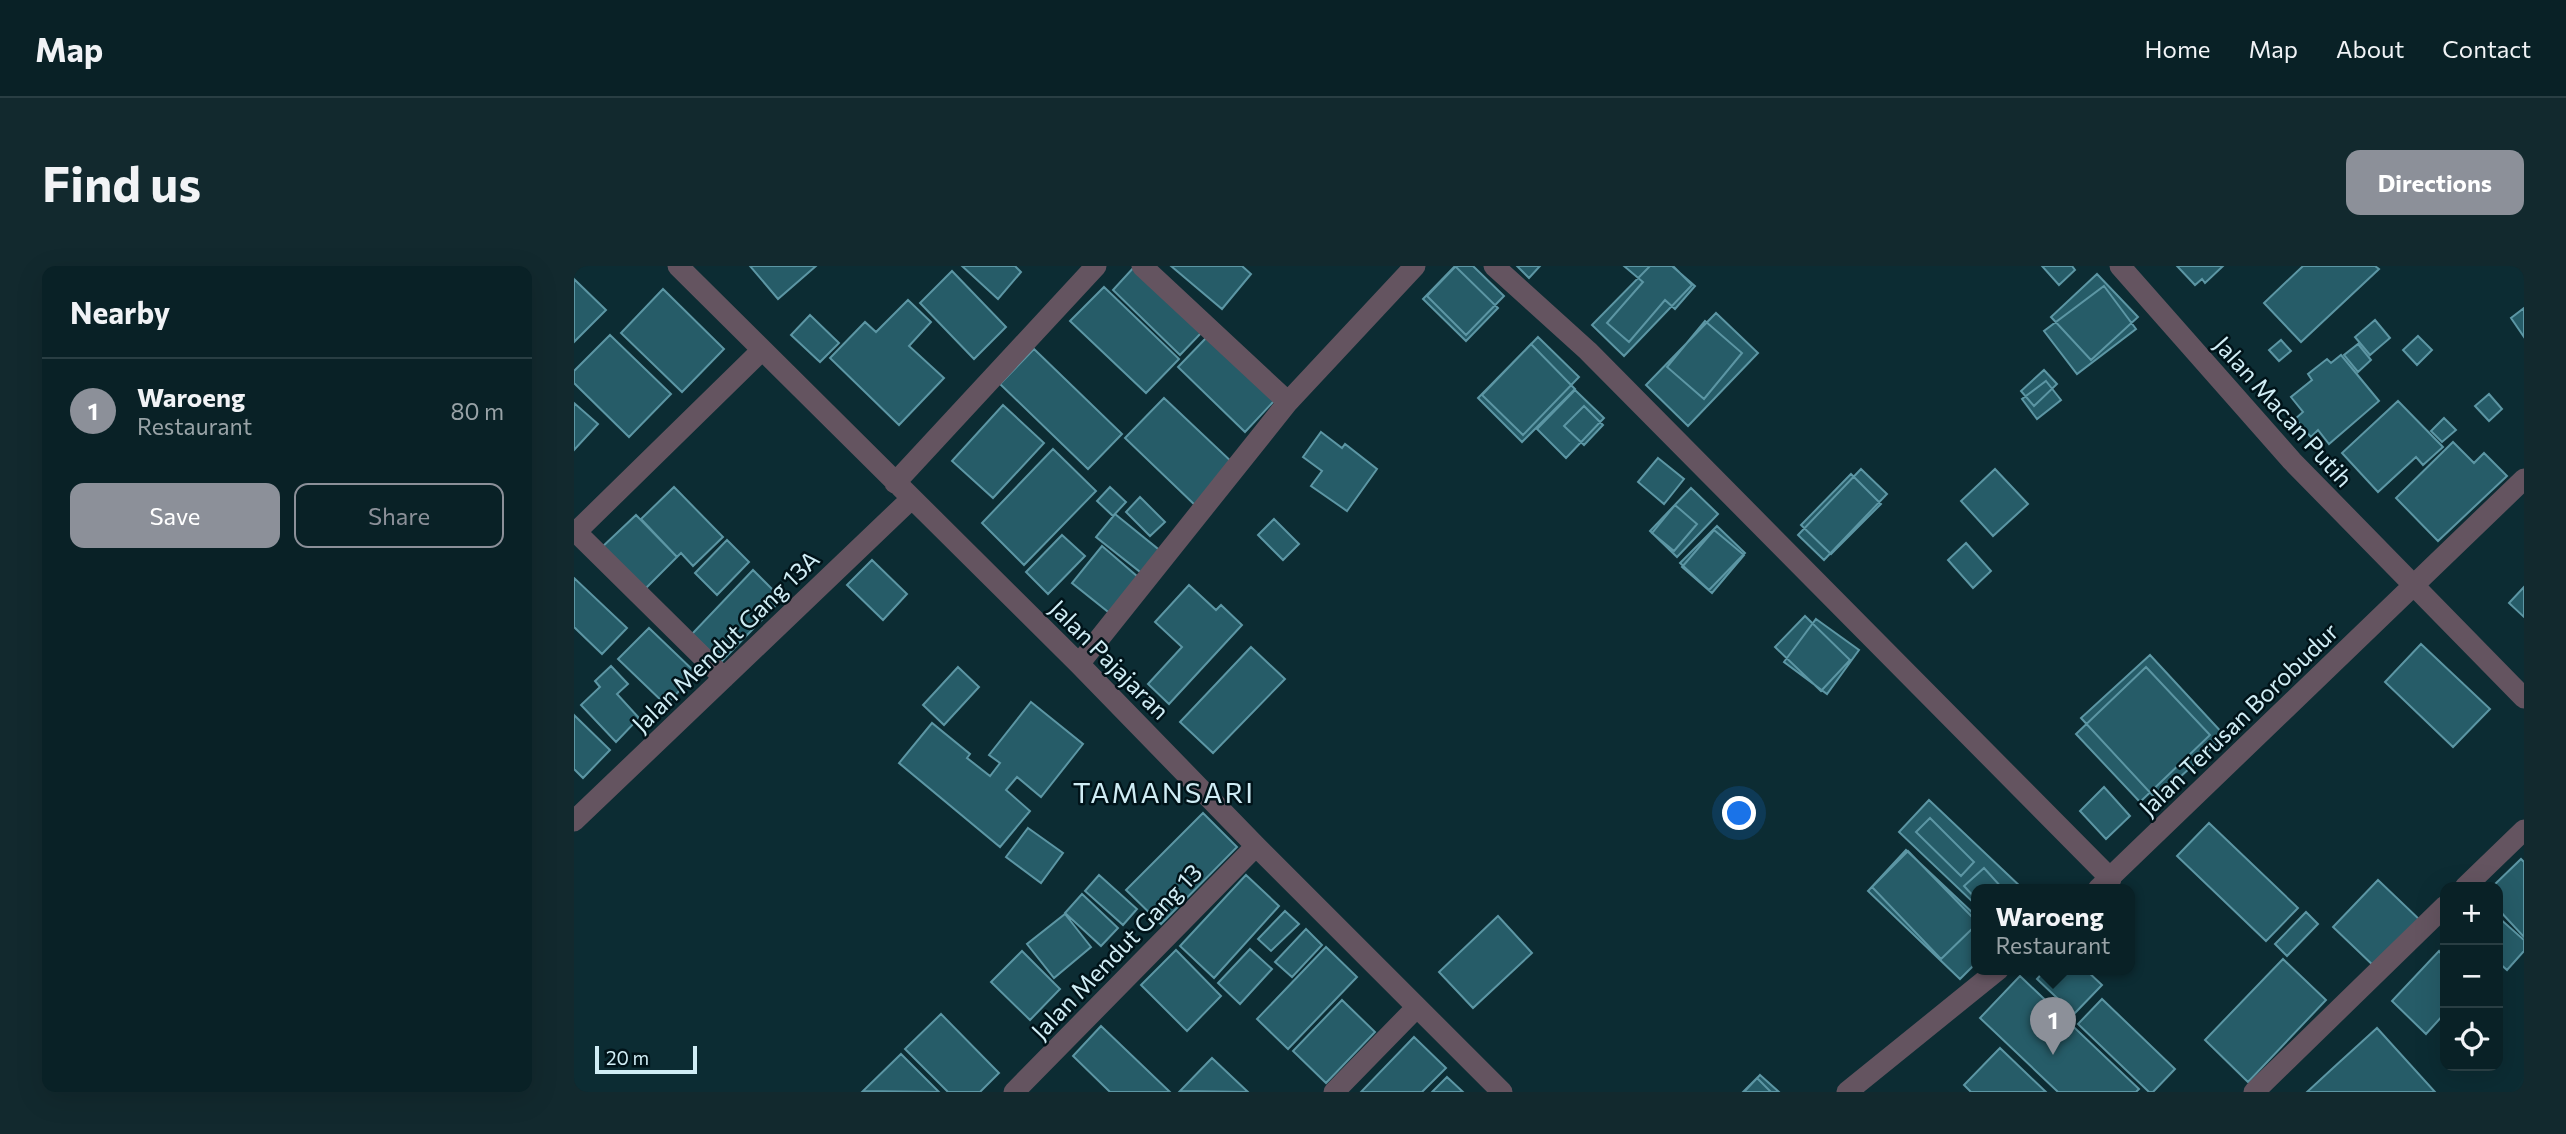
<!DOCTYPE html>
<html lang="en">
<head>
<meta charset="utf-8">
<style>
  :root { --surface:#092126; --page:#12292e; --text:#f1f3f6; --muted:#99a3a7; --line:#293e43; --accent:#8c9099 }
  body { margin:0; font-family:Commissioner,sans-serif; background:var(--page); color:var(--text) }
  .controls { position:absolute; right:21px; bottom:21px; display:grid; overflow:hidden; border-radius:14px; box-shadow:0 7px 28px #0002 }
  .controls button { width:63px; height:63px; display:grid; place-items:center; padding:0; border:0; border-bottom:2px solid var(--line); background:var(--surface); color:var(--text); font:35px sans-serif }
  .scale { position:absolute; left:21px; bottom:18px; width:102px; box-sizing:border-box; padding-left:7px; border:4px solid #d0edf5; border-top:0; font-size:19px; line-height:24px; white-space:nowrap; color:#d0edf5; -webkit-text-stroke:5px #001319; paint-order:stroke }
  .you { position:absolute; left:1166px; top:548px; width:24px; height:24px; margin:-18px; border:5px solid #fff; border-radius:50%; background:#1a73e8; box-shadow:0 0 0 10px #1a73e833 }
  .badge { display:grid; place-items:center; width:46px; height:46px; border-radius:50%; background:var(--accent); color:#fff; font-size:23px; font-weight:700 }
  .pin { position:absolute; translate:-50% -58px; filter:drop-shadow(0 2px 4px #0008) }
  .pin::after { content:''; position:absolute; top:37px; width:24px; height:21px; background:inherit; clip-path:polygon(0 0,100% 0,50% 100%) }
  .popup { position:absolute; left:1397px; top:618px; width:164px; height:91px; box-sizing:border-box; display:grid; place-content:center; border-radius:14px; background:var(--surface); filter:drop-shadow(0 2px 5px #0005); font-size:23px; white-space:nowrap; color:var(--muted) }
  .popup b { font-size:26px; color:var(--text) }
  .popup::after { content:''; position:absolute; left:50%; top:100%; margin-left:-14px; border:14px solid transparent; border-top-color:var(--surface) }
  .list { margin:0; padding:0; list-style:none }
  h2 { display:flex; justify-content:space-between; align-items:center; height:91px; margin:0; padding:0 28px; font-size:30px }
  h2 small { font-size:23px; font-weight:400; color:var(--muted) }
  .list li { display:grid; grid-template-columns:46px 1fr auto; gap:21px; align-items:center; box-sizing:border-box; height:105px; padding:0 28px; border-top:2px solid var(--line) }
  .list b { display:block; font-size:26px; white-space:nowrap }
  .list p { margin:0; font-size:23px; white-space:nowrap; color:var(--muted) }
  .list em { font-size:23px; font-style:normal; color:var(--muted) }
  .actions { display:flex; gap:14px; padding:21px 28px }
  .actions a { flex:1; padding:16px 0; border:2px solid var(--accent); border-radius:14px; text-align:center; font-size:24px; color:var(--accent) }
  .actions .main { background:var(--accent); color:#fff }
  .icon { flex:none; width:38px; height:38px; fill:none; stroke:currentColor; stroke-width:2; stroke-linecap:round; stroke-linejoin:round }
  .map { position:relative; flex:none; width:1950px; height:826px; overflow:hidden; border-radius:14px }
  header { display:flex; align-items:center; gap:42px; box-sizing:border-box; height:98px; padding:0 35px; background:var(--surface); border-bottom:2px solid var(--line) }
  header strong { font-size:33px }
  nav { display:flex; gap:38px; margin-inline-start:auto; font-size:24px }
  .intro { display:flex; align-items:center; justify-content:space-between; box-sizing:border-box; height:168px; padding:0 42px }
  h1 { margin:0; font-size:49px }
  .button { padding:18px 32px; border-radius:14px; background:var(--accent); color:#fff; font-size:24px; font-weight:700 }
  main { display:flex; gap:42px; padding:0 42px }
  aside { flex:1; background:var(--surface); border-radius:14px; box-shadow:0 7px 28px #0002 }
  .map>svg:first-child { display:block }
</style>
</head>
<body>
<header>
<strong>Map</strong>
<nav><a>Home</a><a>Map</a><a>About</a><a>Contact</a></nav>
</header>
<div class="intro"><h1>Find us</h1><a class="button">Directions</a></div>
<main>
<aside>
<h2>Nearby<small></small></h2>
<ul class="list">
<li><span class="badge">1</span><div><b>Waroeng</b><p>Restaurant</p></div><em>80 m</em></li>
</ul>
<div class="actions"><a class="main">Save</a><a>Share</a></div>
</aside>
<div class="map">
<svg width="1950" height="826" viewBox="0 0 1950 826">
  <rect width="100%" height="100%" fill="#0c2c33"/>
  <path fill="#265c68" stroke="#5c96a4" stroke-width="2" d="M 176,0 L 242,0 L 204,33 Z
    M 388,0 L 441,0 L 447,6 L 424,33 Z
    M 561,0 L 628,66 L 606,89 L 539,24 Z
    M 597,0 L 668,0 L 677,8 L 648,43 Z
    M 881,0 L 924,42 L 892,75 L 849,33 Z
    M 882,0 L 899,0 L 930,30 L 892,69 L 853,30 Z
    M 943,0 L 966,0 L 955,12 Z
    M 1050,0 L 1098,0 L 1121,20 L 1101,43 L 1091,34 L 1055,76 L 1033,57 L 1069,16 Z
    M 1076,0 L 1099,0 L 1118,19 L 1050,90 L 1018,59 Z
    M 1468,0 L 1498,0 L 1501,4 L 1485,19 Z
    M 1603,0 L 1649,0 L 1631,17 L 1628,13 L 1621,19 Z
    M 1729,0 L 1801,0 L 1805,3 L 1727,76 L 1690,37 Z
    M 378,5 L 432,61 L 400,93 L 346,37 Z
    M 1523,8 L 1564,51 L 1517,94 L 1477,51 Z
    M 0,13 L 32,44 L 0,76 Z
    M 1530,20 L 1562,63 L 1503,108 L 1470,65 Z
    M 530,21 L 605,93 L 572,127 L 496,55 Z
    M 89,23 L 150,83 L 108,126 L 47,67 Z
    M 334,34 L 357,56 L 335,80 L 370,112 L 325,159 L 256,92 L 291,56 L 302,66 Z
    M 1950,42 L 1950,71 L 1937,52 Z
    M 1142,47 L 1184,87 L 1114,160 L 1072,119 Z
    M 236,49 L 265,77 L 246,96 L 217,69 Z
    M 1801,54 L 1816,72 L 1796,89 L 1781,71 Z
    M 1131,55 L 1168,87 L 1130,133 L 1093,101 Z
    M 36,69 L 97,128 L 55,171 L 0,117 L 0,105 Z
    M 1844,70 L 1858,84 L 1843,99 L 1829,84 Z
    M 633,71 L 700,135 L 671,166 L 604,101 Z
    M 964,71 L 1005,111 L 949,169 L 908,129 Z
    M 1707,74 L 1717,85 L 1705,95 L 1695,84 Z
    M 957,78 L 1001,123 L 948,176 L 904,132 Z
    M 1784,78 L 1797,94 L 1784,106 L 1770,89 Z
    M 460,83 L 548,168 L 514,203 L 426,118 Z
    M 1767,89 L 1805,135 L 1755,178 L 1744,164 L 1737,171 L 1721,153 L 1729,146 L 1717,131 L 1738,114 L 1734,108 L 1753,93 L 1757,97 Z
    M 1470,104 L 1483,118 L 1460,140 L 1447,125 Z
    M 1472,115 L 1487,134 L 1463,153 L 1448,133 Z
    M 1001,124 L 1030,152 L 992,192 L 963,163 Z
    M 1915,128 L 1928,143 L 1915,155 L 1901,140 Z
    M 590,132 L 661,199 L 623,241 L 551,172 Z
    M 1824,135 L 1869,181 L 1849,199 L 1842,191 L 1804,226 L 1768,187 Z
    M 0,137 L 24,158 L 0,184 Z
    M 429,139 L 470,177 L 419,232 L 378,195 Z
    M 1010,140 L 1029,159 L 1010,179 L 990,160 Z
    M 1870,152 L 1882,164 L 1868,176 L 1857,165 Z
    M 747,166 L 768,182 L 771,178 L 803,203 L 773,245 L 737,220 L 748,205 L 729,191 Z
    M 1879,176 L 1900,197 L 1910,187 L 1933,210 L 1864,275 L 1822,232 Z
    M 479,183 L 522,225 L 450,299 L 408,257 Z
    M 1084,192 L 1110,213 L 1090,238 L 1064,216 Z
    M 1287,203 L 1313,228 L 1250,294 L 1224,269 Z
    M 1421,203 L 1454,238 L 1419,270 L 1387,235 Z
    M 1277,208 L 1307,238 L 1257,288 L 1227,259 Z
    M 100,221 L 149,271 L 119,300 L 107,287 L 103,291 L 67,253 Z
    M 536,221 L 552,236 L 539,250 L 523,235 Z
    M 1117,222 L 1144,248 L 1103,291 L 1076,265 Z
    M 566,231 L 591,256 L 576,270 L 552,246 Z
    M 1101,239 L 1123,258 L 1100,285 L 1078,267 Z
    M 541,248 L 589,287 L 570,309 L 522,271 Z
    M 62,249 L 103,291 L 68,326 L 26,283 Z
    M 700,253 L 725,278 L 709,294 L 684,269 Z
    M 1143,260 L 1171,287 L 1135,324 L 1106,297 Z
    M 1140,264 L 1170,289 L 1138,327 L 1108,301 Z
    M 488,269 L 511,290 L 474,328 L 452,306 Z
    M 153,274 L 175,296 L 143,329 L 121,307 Z
    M 1392,277 L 1417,305 L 1399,322 L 1374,294 Z
    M 528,280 L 564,311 L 538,349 L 498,317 Z
    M 298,294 L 333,328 L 309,354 L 273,319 Z
    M 179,304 L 208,333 L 147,396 L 118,368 Z
    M 0,312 L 53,362 L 28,388 L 0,361 Z
    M 615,319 L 642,344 L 647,339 L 668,359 L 595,438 L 574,418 L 608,381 L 581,356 Z
    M 1950,321 L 1950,351 L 1935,337 Z
    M 1231,350 L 1276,394 L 1247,425 L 1201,381 Z
    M 1242,353 L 1285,384 L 1253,428 L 1210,396 Z
    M 75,362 L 122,407 L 92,439 L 44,393 Z
    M 1847,378 L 1916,443 L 1879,481 L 1811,416 Z
    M 677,381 L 711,413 L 639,487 L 606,456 Z
    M 1576,389 L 1651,470 L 1582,533 L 1507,452 Z
    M 37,400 L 54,418 L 43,428 L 65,452 L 42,476 L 7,439 L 26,421 L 21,415 Z
    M 384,401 L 405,421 L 370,459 L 349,439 Z
    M 1572,401 L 1636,469 L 1566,536 L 1502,468 Z
    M 457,436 L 509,478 L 467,531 L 443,511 L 432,524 L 456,545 L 426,581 L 325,497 L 358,457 L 396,488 L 393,492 L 416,510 L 426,497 L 415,489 Z
    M 0,449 L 36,484 L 9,512 L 0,503 Z
    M 1530,521 L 1556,550 L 1532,573 L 1506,545 Z
    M 1355,534 L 1449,623 L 1402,623 L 1402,639 L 1325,566 Z
    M 629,547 L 663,581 L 587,658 L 552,624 Z
    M 1356,552 L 1400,596 L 1387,610 L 1342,566 Z
    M 1635,557 L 1724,642 L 1692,675 L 1603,590 Z
    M 454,562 L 489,587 L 467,617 L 432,591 Z
    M 1332,584 L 1402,650 L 1402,697 L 1386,713 L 1294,625 Z
    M 1334,585 L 1402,655 L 1402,659 L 1367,693 L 1298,621 Z
    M 1947,593 L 1950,596 L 1950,671 L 1924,643 L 1924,621 L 1918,621 Z
    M 1410,602 L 1429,623 L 1402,623 L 1402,633 L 1390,620 Z
    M 525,609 L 563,643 L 549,659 L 511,625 Z
    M 672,609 L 705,640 L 640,712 L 606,680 Z
    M 1804,614 L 1848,656 L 1803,703 L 1759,661 Z
    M 508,628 L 544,662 L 527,680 L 491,647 Z
    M 711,645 L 725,658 L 697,685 L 684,673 Z
    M 1732,646 L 1744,658 L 1713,690 L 1701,678 Z
    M 491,648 L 517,681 L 480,712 L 453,678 Z
    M 924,650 L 958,687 L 899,742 L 865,706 Z
    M 1924,651 L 1950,674 L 1950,685 L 1933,704 L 1924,696 Z
    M 732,663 L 748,679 L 718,711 L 701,696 Z
    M 752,681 L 783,711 L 714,783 L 683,753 Z
    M 676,683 L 698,703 L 666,738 L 644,717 Z
    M 602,684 L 647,730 L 613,765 L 567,719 Z
    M 448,685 L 486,723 L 456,754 L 417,716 Z
    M 1865,685 L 1871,692 L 1871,747 L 1852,768 L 1818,735 Z
    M 1709,693 L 1752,734 L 1674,816 L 1631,774 Z
    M 1472,703 L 1511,703 L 1528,719 L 1500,748 L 1463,713 Z
    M 1446,710 L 1565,823 L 1562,826 L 1484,826 L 1406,752 Z
    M 1528,733 L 1601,803 L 1579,826 L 1575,826 L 1504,758 Z
    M 768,734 L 801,766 L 752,817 L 719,785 Z
    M 367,748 L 425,807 L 406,826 L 374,826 L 331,783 Z
    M 527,760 L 596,826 L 536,826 L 499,790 Z
    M 1803,762 L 1861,826 L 1733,826 L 1759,802 Z
    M 840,771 L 872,802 L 848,826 L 787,826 Z
    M 1426,782 L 1472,826 L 1397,826 L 1390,819 Z
    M 327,788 L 365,826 L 289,825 Z
    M 638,792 L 674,826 L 606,825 Z
    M 1186,809 L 1205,826 L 1170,826 Z
    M 873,811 L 889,826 L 858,826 Z
    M 1183,812 L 1197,826 L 1169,826 Z"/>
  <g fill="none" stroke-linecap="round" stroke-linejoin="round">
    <path stroke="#645460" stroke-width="21" d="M 104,0 L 505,398 L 682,580 L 928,826
      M 568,0 L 714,136
      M 920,0 L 1014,85 L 1537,613
      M 1546,0 L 1718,195 L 1950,432
      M 321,217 L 522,0
      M 0,264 L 150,412
      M 0,268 L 188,84
      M 505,398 L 714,136 L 841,0
      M 0,555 L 337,233
      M 1891,621 L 1950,564
      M 1524,623 L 1950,213
      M 440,826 L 682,580
      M 760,826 L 842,742
      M 1273,826 L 1425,703
      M 1680,826 L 1871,640"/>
  </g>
  <g text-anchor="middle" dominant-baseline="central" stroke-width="5" stroke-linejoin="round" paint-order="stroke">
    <g font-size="24" fill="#d0edf5" stroke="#001319">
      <text transform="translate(1710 145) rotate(48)">Jalan Macan Putih</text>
      <text transform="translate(151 375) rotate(-44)">Jalan Mendut Gang 13A</text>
      <text transform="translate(536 393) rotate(45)">Jalan Pajajaran</text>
      <text transform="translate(1664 453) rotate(-44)">Jalan Terusan Borobudur</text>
      <text transform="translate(542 685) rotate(-46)">Jalan Mendut Gang 13</text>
    </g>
    <g font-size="28" letter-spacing="2" fill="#d0edf5" stroke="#001319">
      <text x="590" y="526">TAMANSARI</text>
    </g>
  </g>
</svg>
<div class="controls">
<button>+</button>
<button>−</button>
<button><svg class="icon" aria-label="locate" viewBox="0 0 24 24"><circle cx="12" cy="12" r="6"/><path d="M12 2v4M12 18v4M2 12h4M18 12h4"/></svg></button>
</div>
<div class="scale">20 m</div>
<div class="you"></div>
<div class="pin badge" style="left:1479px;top:789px">1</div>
<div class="popup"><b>Waroeng</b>Restaurant</div>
</div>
</main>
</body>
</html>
